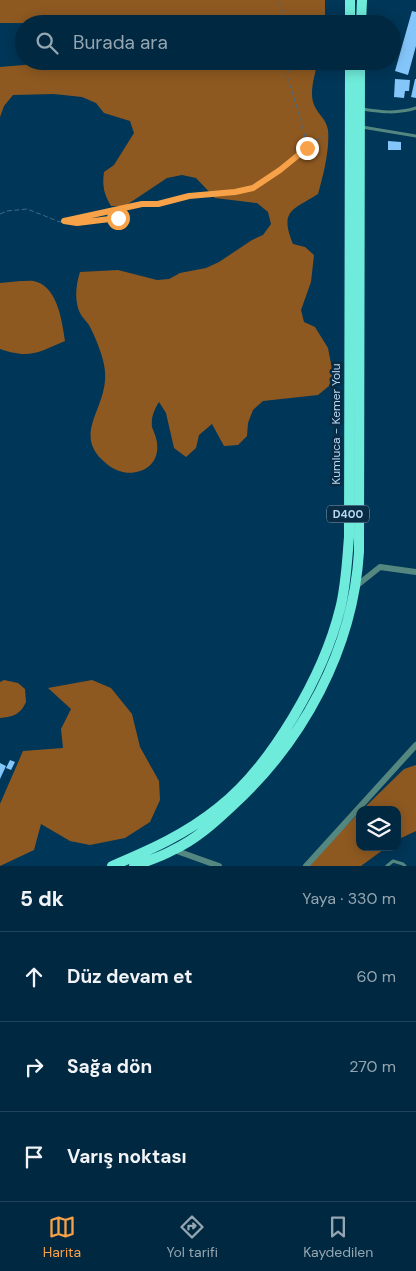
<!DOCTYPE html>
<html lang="tr">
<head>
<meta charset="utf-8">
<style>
  :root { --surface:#002841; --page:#0a3048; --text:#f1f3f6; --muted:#95a6b1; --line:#22445a; --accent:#f7a148 }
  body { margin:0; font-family:"DM Sans",sans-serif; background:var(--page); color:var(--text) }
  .controls { position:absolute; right:15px; bottom:15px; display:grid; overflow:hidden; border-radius:10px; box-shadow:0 2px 12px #0003 }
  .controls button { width:45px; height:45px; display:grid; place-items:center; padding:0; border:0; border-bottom:1px solid var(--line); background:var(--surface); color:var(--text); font:25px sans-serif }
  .stop { position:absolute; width:15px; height:15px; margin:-11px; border:4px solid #f7a148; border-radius:50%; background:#fff }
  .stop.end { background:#f7a148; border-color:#fff; box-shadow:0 1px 5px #0008 }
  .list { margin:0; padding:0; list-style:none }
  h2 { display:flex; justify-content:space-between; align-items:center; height:65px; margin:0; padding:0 20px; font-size:21px }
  h2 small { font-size:16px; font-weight:400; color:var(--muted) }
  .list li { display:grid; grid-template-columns:32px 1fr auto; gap:15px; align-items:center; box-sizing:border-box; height:90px; padding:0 20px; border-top:1px solid var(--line) }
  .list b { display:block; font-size:19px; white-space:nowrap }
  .list em { font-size:16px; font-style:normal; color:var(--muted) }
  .icon { flex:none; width:28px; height:28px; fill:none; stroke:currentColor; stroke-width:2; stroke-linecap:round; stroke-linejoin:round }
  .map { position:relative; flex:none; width:416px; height:866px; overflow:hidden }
  .search { position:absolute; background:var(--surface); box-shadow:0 2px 12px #0003; left:15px; right:15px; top:15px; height:55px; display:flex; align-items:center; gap:12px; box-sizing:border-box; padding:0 18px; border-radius:28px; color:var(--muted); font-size:19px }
  .sheet { height:335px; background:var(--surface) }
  nav { display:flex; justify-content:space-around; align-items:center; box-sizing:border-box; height:70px; border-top:1px solid var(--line); background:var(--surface); font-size:14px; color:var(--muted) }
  nav a { display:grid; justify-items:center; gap:2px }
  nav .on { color:var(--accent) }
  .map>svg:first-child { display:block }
</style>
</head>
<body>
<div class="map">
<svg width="416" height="866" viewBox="0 0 416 866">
  <rect width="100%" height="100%" fill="#003657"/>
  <path fill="#8e5921" d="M 0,0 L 325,0 L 325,24 L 0,23 Z
    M 38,61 L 318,61 C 315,75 308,94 315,107 C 319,115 326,119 328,130 C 330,148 323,177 318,194 C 293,210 279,210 293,244 L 305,247 L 314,255 L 311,282 L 301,310 L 304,322 L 315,327 L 328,348 L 333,374 L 329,386 L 318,395 L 263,401 L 253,410 L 248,423 L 247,436 L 238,445 L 224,446 L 212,424 L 199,435 L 196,448 L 186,457 L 174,448 L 166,413 L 159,402 C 154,410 151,417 152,427 C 153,430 155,434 156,438 C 160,452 155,466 140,471 C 129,475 117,472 108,465 C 69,435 108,410 105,372 C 105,360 95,336 89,325 C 86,321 82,317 80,313 C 74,301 76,284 80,272 L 118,270 L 157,280 L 169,279 L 180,273 L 206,268 L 219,262 L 252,240 L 263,235 L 271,224 L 268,212 L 257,203 L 215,198 L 196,178 L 182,175 L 167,178 L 125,206 L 111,206 C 104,194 102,186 104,172 L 114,165 L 134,133 L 130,121 L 104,113 L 96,103 L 82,97 L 54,94 L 13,95 L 4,106 L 0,117 L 0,67 L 35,64 Z
    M 21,281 C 26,281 33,280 37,282 C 58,289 62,322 65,341 C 37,353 30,359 0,349 L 0,283 Z
    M 4,680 L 18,683 L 25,689 L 26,702 C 21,714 13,717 0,718 L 0,682 Z
    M 92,680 L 111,688 L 132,714 L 140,747 L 159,781 L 160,800 L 150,822 L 125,838 L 90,845 L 70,841 L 41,824 L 34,850 L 0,866 L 0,804 L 23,751 L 63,748 L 61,729 L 71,709 L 48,688 Z
    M 416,765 L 416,831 L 397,840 L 397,810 L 362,810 L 404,769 Z
    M 360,812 L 360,847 L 387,847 L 361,866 L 306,866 Z"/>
  <path fill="#85c6fa" d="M 412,11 L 416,12 L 416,46 L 408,75 L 395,71 Z
    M 395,79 L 410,80 L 409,91 L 405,91 L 404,98 L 394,97 Z
    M 415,79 L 416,79 L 416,98 L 411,97 Z
    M 388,141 L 401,142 L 401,150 L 388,150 Z
    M 10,760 L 15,762 L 11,770 L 6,768 Z
    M 0,763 L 6,766 L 0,779 Z"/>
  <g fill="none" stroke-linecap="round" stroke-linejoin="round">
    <path stroke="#3d6b8a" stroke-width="1" stroke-dasharray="5 2.5" stroke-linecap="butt" d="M 279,0 L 286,24
      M 290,61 L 287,76 L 302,123 L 307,147
      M 0,214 L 7,211 L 27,209 L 60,222 L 142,204 L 157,204 L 189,196 L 235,192 L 253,188 L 301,154 L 316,140 L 323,137
      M 65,221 L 77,223 L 118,218"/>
    <path stroke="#54877f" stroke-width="3" d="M 362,109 C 381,112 398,114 416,108
      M 362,127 L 416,136
      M 387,866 L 393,861 L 403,864 L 405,866"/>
    <path stroke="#54877f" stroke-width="6" d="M 355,587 L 380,567 L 416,572
      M 174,850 L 219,866
      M 306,866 L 416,745"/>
    <path stroke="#6eebda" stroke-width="10" d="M 350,24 L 350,0
      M 361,24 L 362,0
      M 112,866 C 150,850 186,834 218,808 C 272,766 324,674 340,609 C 346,586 347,561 349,537 L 350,61
      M 134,866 C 147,861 161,857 173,850 C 195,840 214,823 231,807 C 303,742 353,649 359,552 L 360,61"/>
  </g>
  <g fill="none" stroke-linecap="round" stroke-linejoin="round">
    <path stroke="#f7a148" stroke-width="6" d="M 118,218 L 77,223 L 64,221 L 142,204 L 158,204 L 189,196 L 235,192 L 253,188 L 280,170 L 307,148"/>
  </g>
  <g text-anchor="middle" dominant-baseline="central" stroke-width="5" stroke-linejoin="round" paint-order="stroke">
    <rect fill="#092b43" stroke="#85a5be" stroke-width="1" x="327" y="505.5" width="42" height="17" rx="4"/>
    <g font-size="11" font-weight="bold" fill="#bad9f3">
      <text x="348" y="514">D400</text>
    </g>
    <g font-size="12" fill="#bad9f3" stroke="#092b43">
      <text transform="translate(336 424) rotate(-90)">Kumluca - Kemer Yolu</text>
    </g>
  </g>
</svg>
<div class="controls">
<button><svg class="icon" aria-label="layers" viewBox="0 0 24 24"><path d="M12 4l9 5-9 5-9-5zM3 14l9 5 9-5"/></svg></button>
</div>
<div class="stop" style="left:118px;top:218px"></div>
<div class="stop end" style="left:307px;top:148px"></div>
<div class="search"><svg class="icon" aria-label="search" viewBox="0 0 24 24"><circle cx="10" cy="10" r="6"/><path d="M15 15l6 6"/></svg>Burada ara</div>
</div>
<section class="sheet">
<h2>5 dk<small>Yaya · 330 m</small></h2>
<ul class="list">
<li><svg class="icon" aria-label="ahead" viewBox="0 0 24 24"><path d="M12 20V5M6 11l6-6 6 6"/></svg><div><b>Düz devam et</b></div><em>60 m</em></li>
<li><svg class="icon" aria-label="right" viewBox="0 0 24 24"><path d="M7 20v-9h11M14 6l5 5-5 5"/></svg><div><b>Sağa dön</b></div><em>270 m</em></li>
<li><svg class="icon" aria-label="arrive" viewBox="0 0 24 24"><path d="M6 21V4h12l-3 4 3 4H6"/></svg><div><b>Varış noktası</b></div></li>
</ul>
</section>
<nav>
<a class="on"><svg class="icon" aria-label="map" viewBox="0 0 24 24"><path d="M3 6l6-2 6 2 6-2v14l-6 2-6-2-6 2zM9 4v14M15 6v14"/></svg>Harita</a>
<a><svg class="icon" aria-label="directions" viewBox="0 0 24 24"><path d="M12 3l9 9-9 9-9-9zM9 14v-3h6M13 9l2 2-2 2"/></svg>Yol tarifi</a>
<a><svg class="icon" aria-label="saved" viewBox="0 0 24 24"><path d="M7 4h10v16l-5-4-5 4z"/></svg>Kaydedilen</a>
</nav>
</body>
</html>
